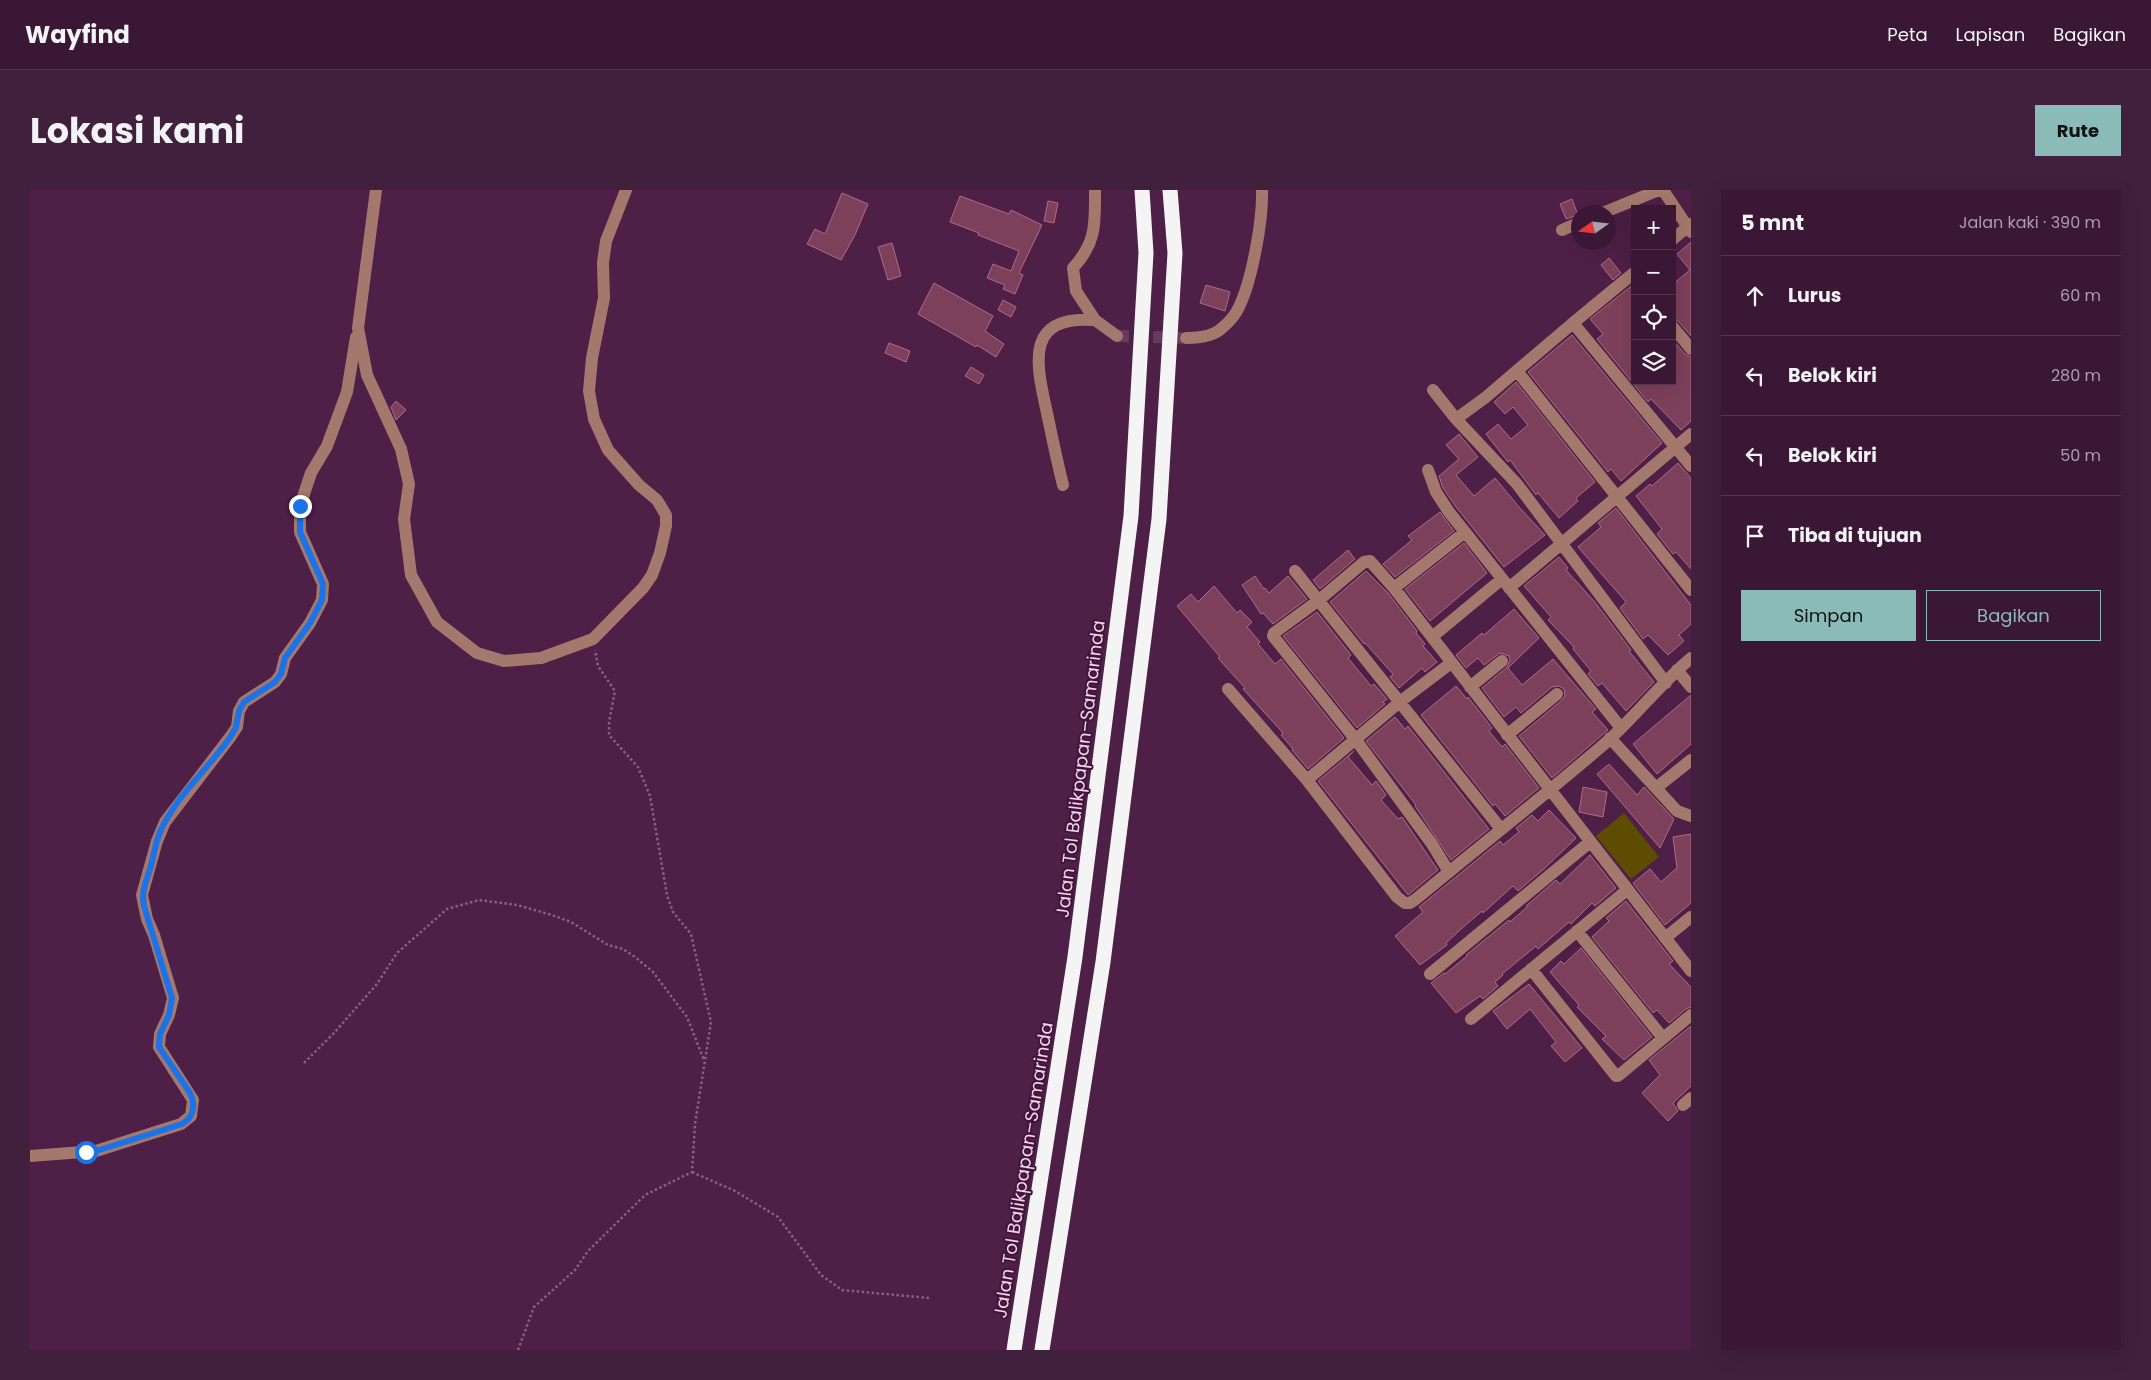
<!DOCTYPE html>
<html lang="id">
<head>
<meta charset="utf-8">
<style>
  :root { --surface:#3a1735; --page:#41203d; --text:#f1f3f6; --muted:#ab9fad; --line:#543650; --accent:#8bbbb9 }
  body { margin:0; font-family:Poppins,sans-serif; background:var(--page); color:var(--text) }
  .controls { position:absolute; right:15px; top:15px; display:grid; overflow:hidden; border-radius:0px; box-shadow:0 5px 20px #0002 }
  .controls button { width:45px; height:45px; display:grid; place-items:center; padding:0; border:0; border-bottom:1px solid var(--line); background:var(--surface); color:var(--text); font:25px sans-serif }
  .compass { position:absolute; left:1541px; top:15px; width:45px; height:45px; border-radius:50%; background:var(--surface); box-shadow:0 5px 20px #0002; rotate:256deg }
  .stop { position:absolute; width:15px; height:15px; margin:-11px; border:4px solid #1a73e8; border-radius:50%; background:#fff }
  .stop.end { background:#1a73e8; border-color:#fff; box-shadow:0 1px 5px #0008 }
  .list { margin:0; padding:0; list-style:none }
  h2 { display:flex; justify-content:space-between; align-items:center; height:65px; margin:0; padding:0 20px; font-size:21px }
  h2 small { font-size:16px; font-weight:400; color:var(--muted) }
  .list li { display:grid; grid-template-columns:32px 1fr auto; gap:15px; align-items:center; box-sizing:border-box; height:80px; padding:0 20px; border-top:1px solid var(--line) }
  .list b { display:block; font-size:19px; white-space:nowrap }
  .list em { font-size:16px; font-style:normal; color:var(--muted) }
  .actions { display:flex; gap:10px; padding:15px 20px }
  .actions a { flex:1; padding:11px 0; border:1px solid var(--accent); border-radius:0px; text-align:center; font-size:18px; color:var(--accent) }
  .actions .main { background:var(--accent); color:#111 }
  .icon { flex:none; width:28px; height:28px; fill:none; stroke:currentColor; stroke-width:2; stroke-linecap:round; stroke-linejoin:round }
  .map { position:relative; flex:none; width:1661px; height:1160px; overflow:hidden; border-radius:0px }
  header { display:flex; align-items:center; gap:30px; box-sizing:border-box; height:70px; padding:0 25px; background:var(--surface); border-bottom:1px solid var(--line) }
  header strong { font-size:24px }
  nav { display:flex; gap:28px; margin-inline-start:auto; font-size:18px }
  .intro { display:flex; align-items:center; justify-content:space-between; box-sizing:border-box; height:120px; padding:0 30px }
  h1 { margin:0; font-size:35px }
  .button { padding:12px 22px; border-radius:0px; background:var(--accent); color:#111; font-size:18px; font-weight:700 }
  main { display:flex; gap:30px; padding:0 30px }
  aside { flex:1; background:var(--surface); border-radius:0px; box-shadow:0 5px 20px #0002 }
  .map>svg:first-child { display:block }
</style>
</head>
<body>
<header>
<strong>Wayfind</strong>
<nav><a>Peta</a><a>Lapisan</a><a>Bagikan</a></nav>
</header>
<div class="intro"><h1>Lokasi kami</h1><a class="button">Rute</a></div>
<main>
<div class="map">
<svg width="1661" height="1160" viewBox="0 0 1661 1160">
  <rect width="100%" height="100%" fill="#4e1f47"/>
  <path fill="#5e4c00" d="M 1594,623 L 1629,667 L 1601,689 L 1566,646 Z"/>
  <path fill="#7d405a" stroke="#ac6b86" d="M 812,3 L 838,14 L 825,45 L 811,70 L 777,54 L 785,39 L 795,44 Z
    M 930,6 L 979,24 L 981,20 L 1012,35 L 989,83 L 993,85 L 985,104 L 973,99 L 975,95 L 957,88 L 963,74 L 981,81 L 989,61 L 948,45 L 949,43 L 920,32 Z
    M 1542,9 L 1548,25 L 1536,29 L 1530,14 Z
    M 1018,11 L 1028,13 L 1024,33 L 1014,31 Z
    M 1661,52 L 1661,146 L 1648,131 L 1642,128 L 1642,95 L 1660,80 L 1647,64 Z
    M 862,53 L 871,86 L 858,90 L 848,57 Z
    M 1579,68 L 1591,83 L 1583,90 L 1571,75 Z
    M 904,93 L 963,126 L 955,141 L 974,154 L 966,167 L 947,155 L 946,157 L 888,124 Z
    M 1605,93 L 1605,191 L 1642,191 L 1642,149 L 1655,164 L 1661,167 L 1661,231 L 1651,240 L 1621,209 L 1618,212 L 1567,149 L 1573,144 L 1560,129 Z
    M 1176,95 L 1200,102 L 1195,121 L 1170,113 Z
    M 973,110 L 986,117 L 981,127 L 968,120 Z
    M 1542,145 L 1632,253 L 1591,291 L 1581,279 L 1578,282 L 1498,182 Z
    M 859,153 L 880,161 L 876,172 L 855,163 Z
    M 941,177 L 954,185 L 949,194 L 935,186 Z
    M 1486,192 L 1565,292 L 1546,308 L 1548,311 L 1529,328 L 1508,303 L 1506,305 L 1480,270 L 1478,272 L 1456,244 L 1468,234 L 1481,249 L 1498,235 L 1483,217 L 1475,224 L 1464,212 Z
    M 366,211 L 376,220 L 366,230 L 361,217 Z
    M 1429,244 L 1448,267 L 1426,285 L 1444,306 L 1465,288 L 1489,317 L 1515,345 L 1474,377 L 1426,317 L 1413,298 L 1409,286 L 1429,269 L 1416,255 Z
    M 1648,273 L 1661,288 L 1661,379 L 1646,362 L 1643,364 L 1627,344 L 1632,339 L 1606,306 L 1620,294 L 1622,296 Z
    M 1586,318 L 1661,415 L 1661,434 L 1649,445 L 1654,451 L 1638,465 L 1618,445 L 1613,449 L 1590,418 L 1596,412 L 1548,357 L 1571,337 L 1568,333 Z
    M 1410,322 L 1424,341 L 1365,387 L 1353,374 L 1382,350 L 1378,346 Z
    M 1434,353 L 1457,383 L 1400,431 L 1375,399 Z
    M 1318,360 L 1325,369 L 1290,399 L 1283,390 Z
    M 1529,367 L 1538,378 L 1536,380 L 1564,411 L 1601,460 L 1599,461 L 1624,492 L 1596,521 L 1572,493 L 1568,496 L 1558,484 L 1561,481 L 1543,459 L 1544,457 L 1518,430 L 1521,427 L 1494,396 Z
    M 1336,381 L 1358,403 L 1387,441 L 1386,443 L 1395,454 L 1393,456 L 1407,472 L 1395,482 L 1392,478 L 1369,498 L 1360,487 L 1363,484 L 1335,453 L 1334,454 L 1300,412 Z
    M 1225,386 L 1234,399 L 1235,398 L 1239,403 L 1258,386 L 1277,409 L 1243,434 L 1233,423 L 1231,424 L 1212,395 Z
    M 1184,396 L 1207,423 L 1210,420 L 1222,432 L 1217,437 L 1230,452 L 1228,454 L 1245,474 L 1251,469 L 1314,548 L 1278,579 L 1262,560 L 1263,559 L 1251,545 L 1253,543 L 1213,499 L 1215,498 L 1188,468 L 1190,467 L 1147,416 L 1161,404 L 1168,412 Z
    M 1484,419 L 1509,448 L 1478,478 L 1492,495 L 1523,469 L 1566,519 L 1562,522 L 1578,540 L 1522,588 L 1489,546 L 1532,510 L 1535,506 L 1534,499 L 1529,496 L 1522,497 L 1491,523 L 1486,517 L 1474,527 L 1452,498 L 1477,477 L 1480,470 L 1479,466 L 1470,463 L 1454,475 L 1448,468 L 1436,478 L 1426,465 L 1452,443 L 1454,445 Z
    M 1287,422 L 1321,465 L 1318,468 L 1341,496 L 1344,494 L 1357,509 L 1353,512 L 1355,514 L 1327,538 L 1253,446 Z
    M 1426,496 L 1437,509 L 1438,507 L 1462,538 L 1459,541 L 1472,557 L 1475,554 L 1509,598 L 1475,626 L 1465,614 L 1463,616 L 1391,525 Z
    M 1661,505 L 1661,554 L 1627,584 L 1603,554 Z
    M 1365,527 L 1375,539 L 1378,536 L 1459,639 L 1421,670 L 1385,616 L 1386,615 L 1336,551 Z
    M 1324,561 L 1318,567 L 1342,595 L 1346,591 L 1356,605 L 1351,610 L 1368,629 L 1372,627 L 1408,680 L 1378,705 L 1288,591 Z
    M 1579,574 L 1607,605 L 1614,597 L 1644,629 L 1630,658 L 1567,584 Z
    M 1553,597 L 1577,602 L 1573,627 L 1549,622 Z
    M 1519,620 L 1546,648 L 1515,678 L 1488,701 L 1483,696 L 1453,723 L 1452,721 L 1431,739 L 1416,753 L 1417,755 L 1390,775 L 1365,746 L 1393,722 L 1389,717 L 1470,651 L 1473,655 L 1489,642 L 1486,638 L 1502,625 L 1508,631 Z
    M 1661,644 L 1661,713 L 1635,735 L 1603,693 L 1620,679 L 1631,692 L 1647,678 L 1643,647 Z
    M 1560,665 L 1586,698 L 1565,716 L 1562,713 L 1541,734 L 1539,732 L 1508,759 L 1506,756 L 1472,784 L 1473,785 L 1465,792 L 1468,796 L 1453,809 L 1450,806 L 1426,823 L 1401,793 L 1414,783 L 1415,784 L 1437,766 L 1436,765 L 1479,730 L 1480,732 L 1497,717 L 1496,716 L 1526,690 L 1530,694 Z
    M 1596,711 L 1643,771 L 1639,774 L 1661,797 L 1661,817 L 1656,819 L 1639,833 L 1627,820 L 1623,823 L 1562,747 L 1579,731 L 1576,728 Z
    M 1551,758 L 1622,847 L 1594,870 L 1572,849 L 1576,846 L 1547,817 L 1549,815 L 1520,782 L 1531,771 L 1534,774 Z
    M 1499,794 L 1552,858 L 1535,872 L 1521,856 L 1526,852 L 1500,819 L 1477,839 L 1463,821 Z
    M 1661,836 L 1661,896 L 1643,913 L 1648,921 L 1638,931 L 1612,903 L 1630,885 L 1619,870 Z"/>
  <g fill="none" stroke-linecap="round" stroke-linejoin="round">
    <path stroke="#673a60" stroke-width="12" stroke-dasharray="12 6" stroke-linecap="butt" d="M 1087,146 L 1156,148"/>
    <path stroke="#896082" stroke-width="2.5" stroke-dasharray="2.5 2.5" stroke-linecap="butt" d="M 274,873 L 304,843 L 347,794 L 367,763 L 417,719 L 449,710 L 487,715 L 522,725 L 541,732 L 578,755 L 593,759 L 605,767 L 623,782 L 657,827 L 674,870
      M 662,982 L 705,1001 L 748,1027 L 791,1085 L 812,1100 L 899,1108
      M 488,1160 L 504,1117 L 545,1080 L 558,1061 L 615,1005 L 662,982 L 665,934 L 681,832 L 661,744 L 643,722 L 637,705 L 620,606 L 608,577 L 579,545 L 579,532 L 585,501 L 568,476 L 565,460"/>
    <path stroke="#a5786d" stroke-width="12" d="M 346,0 L 328,138 L 337,185 L 371,259 L 379,294 L 374,329 L 381,385 L 407,432 L 447,463 L 474,471 L 511,468 L 563,449 L 613,398 L 622,385 L 630,363 L 636,336 L 636,325 L 627,310 L 609,295 L 578,260 L 564,229 L 559,201 L 562,168 L 574,108 L 573,73 L 576,51 L 596,0
      M 1065,0 C 1065,33 1067,52 1043,78 L 1046,101 L 1065,130 L 1087,146
      M 1633,0 L 1661,42
      M 1575,22 L 1629,0
      M 1532,40 L 1548,33
      M 1642,50 L 1661,34
      M 1605,82 L 1543,133 L 1661,276
      M 1642,136 L 1661,159
      M 1156,148 C 1168,148 1183,147 1192,138 C 1198,133 1206,124 1209,117 C 1222,90 1233,30 1232,0
      M 1487,181 L 1661,400
      M 1403,200 L 1426,229 L 1456,207 L 1543,133
      M 1426,229 L 1487,294 L 1636,493
      M 1398,280 L 1406,302 L 1419,322 L 1591,538
      M 1033,295 C 1027,271 1022,247 1017,223 C 1006,173 994,125 1065,130
      M 1265,381 L 1471,639
      M 1364,398 L 1435,342
      M 1479,398 L 1661,244
      M 1402,447 L 1472,389
      M 1647,480 L 1661,497
      M 1440,497 L 1472,471
      M 1198,499 L 1277,590 L 1367,707 L 1375,713 L 1380,713 L 1386,709 C 1451,655 1517,604 1580,549 C 1608,523 1632,492 1661,468
      M 1477,545 L 1527,504
      M 1580,548 L 1647,621 L 1661,626
      M 1277,590 L 1371,511 L 1421,473
      M 1626,598 L 1661,570
      M 1419,682 L 1402,654 L 1326,550 L 1243,446 L 1244,443 L 1289,410 L 1334,372 L 1340,371 L 1364,398 L 1661,781
      M 1547,741 L 1633,848
      M 1635,748 L 1661,727
      M 1501,779 L 1586,886 L 1588,886 L 1661,825
      M 1400,784 L 1560,652
      M 1441,829 L 1597,700
      M 1653,915 L 1661,908
      M 0,966 L 66,961 L 151,934 L 161,926 L 163,910 L 129,857 L 130,844 L 139,825 L 143,808 L 124,745 L 117,729 L 112,705 L 127,651 L 135,632 L 201,546 L 207,537 L 209,521 L 214,512 L 245,492 L 251,484 L 255,468 L 280,433 L 292,410 L 293,394 L 270,342 L 270,316 L 281,283 L 297,256 L 317,202 L 326,147"/>
    <path stroke="#f4f4f4" stroke-width="15" d="M 984,1160 L 1045,767 L 1101,326 L 1116,63 L 1112,0
      M 1012,1160 L 1073,772 L 1129,329 L 1145,63 L 1140,0"/>
  </g>
  <g fill="none" stroke-linecap="round" stroke-linejoin="round">
    <path stroke="#1a73e8" stroke-width="6" d="M 56,962 L 66,961 L 152,934 C 164,927 166,915 160,903 L 129,857 L 130,844 L 139,825 L 142,808 L 114,716 C 111,701 116,692 120,679 C 124,666 125,654 130,642 C 146,606 179,578 201,546 L 206,537 L 209,521 L 214,512 L 245,492 L 251,484 L 255,468 L 280,433 L 292,410 L 293,394 L 270,342 L 270,316"/>
  </g>
  <g text-anchor="middle" dominant-baseline="central" stroke-width="4" stroke-linejoin="round" paint-order="stroke">
    <g font-size="18" fill="#f2d4eb" stroke="#43143c">
      <text transform="translate(1050 579) rotate(-83)">Jalan Tol Balikpapan–Samarinda</text>
      <text transform="translate(993 980) rotate(-81)">Jalan Tol Balikpapan–Samarinda</text>
    </g>
  </g>
</svg>
<div class="controls">
<button>+</button>
<button>−</button>
<button><svg class="icon" aria-label="locate" viewBox="0 0 24 24"><circle cx="12" cy="12" r="6"/><path d="M12 2v4M12 18v4M2 12h4M18 12h4"/></svg></button>
<button><svg class="icon" aria-label="layers" viewBox="0 0 24 24"><path d="M12 4l9 5-9 5-9-5zM3 14l9 5 9-5"/></svg></button>
</div>
<svg class="compass" viewBox="-18 -18 36 36"><path d="M0-13l5 13h-10z" fill="#e53935"/><path d="M0 13l5-13h-10z" fill="#ab9fad"/></svg>
<div class="stop" style="left:56px;top:962px"></div>
<div class="stop end" style="left:270px;top:316px"></div>
</div>
<aside>
<h2>5 mnt<small>Jalan kaki · 390 m</small></h2>
<ul class="list">
<li><svg class="icon" aria-label="ahead" viewBox="0 0 24 24"><path d="M12 20V5M6 11l6-6 6 6"/></svg><div><b>Lurus</b></div><em>60 m</em></li>
<li><svg class="icon" aria-label="left" viewBox="0 0 24 24"><path d="M17 20v-9H6M10 6l-5 5 5 5"/></svg><div><b>Belok kiri</b></div><em>280 m</em></li>
<li><svg class="icon" aria-label="left" viewBox="0 0 24 24"><path d="M17 20v-9H6M10 6l-5 5 5 5"/></svg><div><b>Belok kiri</b></div><em>50 m</em></li>
<li><svg class="icon" aria-label="arrive" viewBox="0 0 24 24"><path d="M6 21V4h12l-3 4 3 4H6"/></svg><div><b>Tiba di tujuan</b></div></li>
</ul>
<div class="actions"><a class="main">Simpan</a><a>Bagikan</a></div>
</aside>
</main>
</body>
</html>
